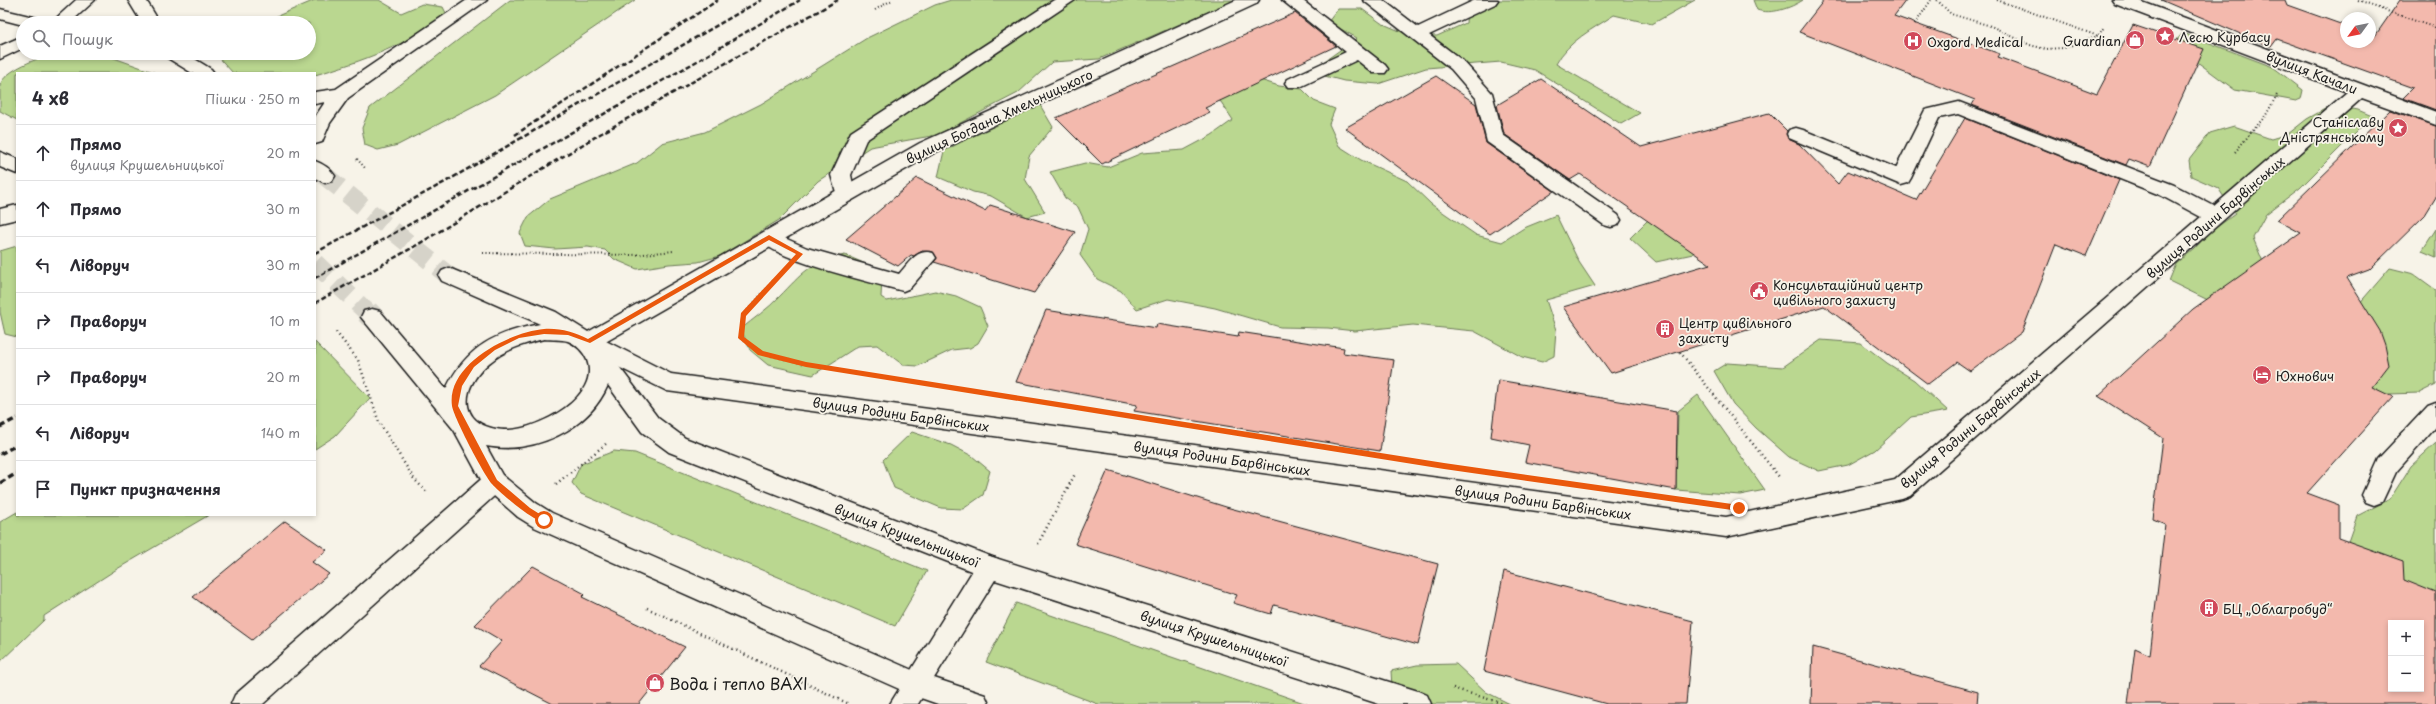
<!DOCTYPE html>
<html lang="uk">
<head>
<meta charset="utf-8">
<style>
  :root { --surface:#fff; --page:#f2f2f3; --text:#2b2b33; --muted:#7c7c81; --line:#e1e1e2 }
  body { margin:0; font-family:"Playpen Sans",sans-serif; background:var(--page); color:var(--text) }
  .controls { position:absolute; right:12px; bottom:12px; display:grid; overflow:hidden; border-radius:0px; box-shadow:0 2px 6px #0003 }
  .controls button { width:36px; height:36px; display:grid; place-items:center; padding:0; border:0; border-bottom:1px solid var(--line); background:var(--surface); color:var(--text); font:20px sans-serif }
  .compass { position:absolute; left:2340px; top:12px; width:36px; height:36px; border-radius:50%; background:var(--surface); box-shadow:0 2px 6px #0003; rotate:237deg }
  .stop { position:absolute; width:12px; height:12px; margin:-9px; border:3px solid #ea580c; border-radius:50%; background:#fff }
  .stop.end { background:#ea580c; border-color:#fff; box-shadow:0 1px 4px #0008 }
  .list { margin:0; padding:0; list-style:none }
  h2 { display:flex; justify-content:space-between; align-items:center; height:52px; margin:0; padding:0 16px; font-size:17px }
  h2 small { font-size:13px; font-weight:400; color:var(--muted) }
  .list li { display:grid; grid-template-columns:26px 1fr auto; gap:12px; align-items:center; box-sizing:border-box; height:56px; padding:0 16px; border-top:1px solid var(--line) }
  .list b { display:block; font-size:15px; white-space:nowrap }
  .list p { margin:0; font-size:13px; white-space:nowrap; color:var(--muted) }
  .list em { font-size:13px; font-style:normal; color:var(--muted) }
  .icon { flex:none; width:22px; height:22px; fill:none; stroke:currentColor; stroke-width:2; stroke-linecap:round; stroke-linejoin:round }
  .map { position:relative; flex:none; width:2436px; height:704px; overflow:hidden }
  .search { position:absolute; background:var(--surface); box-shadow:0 2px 6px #0003; left:16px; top:16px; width:300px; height:44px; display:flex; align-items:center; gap:10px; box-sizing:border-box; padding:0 14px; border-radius:22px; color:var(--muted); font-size:15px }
  .panel { position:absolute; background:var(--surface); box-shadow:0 2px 6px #0003; left:16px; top:72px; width:300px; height:444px; border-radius:0px }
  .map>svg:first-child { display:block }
</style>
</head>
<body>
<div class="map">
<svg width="2436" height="704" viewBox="0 0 2436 704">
  <rect width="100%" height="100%" fill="#f7f3e8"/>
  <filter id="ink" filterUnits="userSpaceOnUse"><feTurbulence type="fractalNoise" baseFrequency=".025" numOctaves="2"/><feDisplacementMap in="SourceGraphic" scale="8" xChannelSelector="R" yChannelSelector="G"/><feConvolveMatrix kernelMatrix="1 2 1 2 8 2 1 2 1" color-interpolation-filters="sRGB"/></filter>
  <g filter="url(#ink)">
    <path fill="#bad790" stroke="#6b7a56" d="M 315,0 L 379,0 L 401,13 L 422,4 L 443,7 L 447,15 C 407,45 363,61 315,75 L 315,73 L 233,73 L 215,53 L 309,53 L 309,23 L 261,23 Z
      M 510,0 L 635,0 L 495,95 L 398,145 L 378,150 L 365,145 L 362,128 L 370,108 Z
      M 951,0 L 1245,0 L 1217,8 L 1099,59 L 1052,62 L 1018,93 L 937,135 L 870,147 L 818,181 L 779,220 L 720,256 L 698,262 L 669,264 L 637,269 L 614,259 L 605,250 L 588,247 L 555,249 L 525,246 L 520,233 L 528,217 L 550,199 L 637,163 L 662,143 L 705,132 L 761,104 L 867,38 L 935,5 Z
      M 1479,0 L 1695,0 L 1652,24 L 1614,15 C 1593,29 1568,41 1556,64 L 1640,113 L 1621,124 L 1535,70 L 1501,62 L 1426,68 L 1378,84 L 1344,81 L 1309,72 L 1357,38 L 1328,22 L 1338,9 L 1362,9 L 1381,23 L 1409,35 L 1437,36 L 1466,23 L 1467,8 Z
      M 1753,0 L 1803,0 C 1791,8 1771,15 1757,10 Z
      M 2183,33 L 2273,67 L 2303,90 L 2301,99 L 2296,101 L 2235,90 L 2173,44 Z
      M 55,53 L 100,53 L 156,73 L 17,73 L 17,120 L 0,111 C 0,103 0,93 0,86 C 3,70 41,57 55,53 Z
      M 1229,70 L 1279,86 L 1302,89 L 1314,101 L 1335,109 L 1329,124 L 1339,146 L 1361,160 L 1407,181 L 1431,204 L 1476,235 L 1502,242 L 1524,228 L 1556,215 L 1579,262 L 1595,286 L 1546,300 L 1556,330 L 1554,356 L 1542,362 L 1522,357 L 1474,331 L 1413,325 L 1355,331 L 1328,328 L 1280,327 L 1215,308 L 1168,299 L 1137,309 L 1121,291 L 1097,279 L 1080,255 L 1088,229 L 1078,207 L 1065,198 L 1050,172 L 1085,163 L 1108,167 L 1142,153 L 1184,150 L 1212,135 L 1233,120 L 1221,102 L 1190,84 Z
      M 1040,105 L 1053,127 L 1029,156 L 1025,179 L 1045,212 L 1027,217 L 991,196 L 973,192 L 938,177 L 944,151 L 981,132 L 1006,115 Z
      M 2332,105 L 2358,110 L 2372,116 L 2300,188 L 2266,214 L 2253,238 L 2269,276 L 2345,320 L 2390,268 L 2414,274 L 2436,290 L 2436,385 L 2420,393 L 2388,394 L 2358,401 L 2210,301 L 2169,281 L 2176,264 L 2194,249 L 2210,232 L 2235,214 L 2218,188 L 2191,176 L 2189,160 L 2210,133 L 2234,126 L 2271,139 L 2288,134 L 2307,119 Z
      M 1651,217 L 1696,236 L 1693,254 L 1656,262 L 1630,238 Z
      M 2436,229 L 2436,257 L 2422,251 Z
      M 17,246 L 17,337 L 5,334 L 0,312 L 0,251 Z
      M 845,255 L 866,264 L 882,278 L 881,297 L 887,301 L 935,291 L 956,296 L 980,307 L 988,326 L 978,343 L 970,348 L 952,350 L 918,366 L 903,365 L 877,345 L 858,346 L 813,375 L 768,365 L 750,350 L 741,329 C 753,319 768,309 779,297 C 803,273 809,262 845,255 Z
      M 1821,340 L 1861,343 L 1887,363 L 1914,380 L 1948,411 L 1911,417 L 1875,450 L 1848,465 L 1819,471 L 1789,457 L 1756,428 L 1733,404 L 1714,371 L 1727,363 L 1783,367 Z
      M 315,342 L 370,398 L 335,436 L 315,449 Z
      M 1698,395 L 1765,490 L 1740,495 L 1676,490 L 1678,411 Z
      M 912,432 L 951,445 L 972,456 L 990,471 L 983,495 L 963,509 L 941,508 L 894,488 L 883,460 Z
      M 2436,443 L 2436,632 L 2421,623 L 2344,553 L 2357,516 L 2390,499 L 2411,466 Z
      M 614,451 L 635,453 L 927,571 L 895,626 L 581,494 L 572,483 L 581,464 Z
      M 17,512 L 17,515 L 209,515 L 117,569 L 44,616 L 44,620 L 0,662 L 0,522 Z
      M 1016,603 L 1307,704 L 1098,704 L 986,662 Z
      M 1456,664 L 1486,692 L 1510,704 L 1393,704 L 1391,671 L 1417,665 Z"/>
    <path fill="#f3b9ad" stroke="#1c1c1c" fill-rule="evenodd" d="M 1824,0 L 1906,0 L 1894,16 L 2000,54 L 1998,57 L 2097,94 L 2133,25 L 2204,49 L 2150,167 L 2129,159 L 2126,165 L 1972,105 L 1975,100 L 1799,32 Z
      M 2161,0 L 2285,0 L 2287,5 L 2346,26 L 2346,42 L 2370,42 L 2370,34 L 2375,36 L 2400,0 L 2436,0 L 2436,110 L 2403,98 L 2413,88 L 2277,39 L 2271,47 Z
      M 1295,13 L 1336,46 L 1205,108 L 1210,112 L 1102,164 L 1056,118 Z
      M 1436,76 L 1476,104 L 1486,143 L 1554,191 L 1490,234 L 1345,128 Z
      M 1541,79 L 1641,147 L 1769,113 L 1787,131 L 1788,139 L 1799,144 L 1838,184 L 1848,171 L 1916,200 L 1965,118 L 2119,180 L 2086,256 L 2056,244 L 2022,332 L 1970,371 L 1957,362 L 1928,384 L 1824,306 L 1611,373 L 1563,307 L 1710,264 L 1580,174 L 1570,180 L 1504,134 L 1497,105 Z
      M 2390,110 L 2436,126 L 2436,197 L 2425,215 L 2369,270 L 2347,278 L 2380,331 L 2385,345 L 2389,365 L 2372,387 L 2393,397 L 2307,493 L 2339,505 L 2339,538 L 2403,561 L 2404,580 L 2436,593 L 2436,704 L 2128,704 L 2135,648 L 2150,655 L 2165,524 L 2153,519 L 2163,438 L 2098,396 L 2193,309 L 2301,233 L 2277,220 ZM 2391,623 L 2421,623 L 2421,689 L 2391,689 Z
      M 917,178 L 985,211 L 990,205 L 1075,232 L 1034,293 L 934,262 L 937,258 L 933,252 L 922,251 L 914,256 L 911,255 L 898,266 L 846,239 Z
      M 1046,310 L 1156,328 L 1157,324 L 1238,337 L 1239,332 L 1344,348 L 1343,353 L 1394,360 L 1380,451 L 1134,411 L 1137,405 L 1016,382 Z
      M 1498,380 L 1677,411 L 1676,490 L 1525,462 L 1529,445 L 1491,437 Z
      M 1108,470 L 1226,507 L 1438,564 L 1418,645 L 1274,605 L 1271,614 L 1233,603 L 1237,595 L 1075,544 Z
      M 285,521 L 327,550 L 312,562 L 329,574 L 252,640 L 193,597 Z
      M 533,566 L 585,594 L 582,597 L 685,647 L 639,704 L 553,704 L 479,666 L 502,641 L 475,625 Z
      M 1504,571 L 1693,621 L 1686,704 L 1607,704 L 1484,671 Z
      M 1813,647 L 1978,692 L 1977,704 L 1811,704 Z"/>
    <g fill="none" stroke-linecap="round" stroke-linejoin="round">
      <path stroke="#d6d3c9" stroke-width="19" stroke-dasharray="19 10" stroke-linecap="butt" d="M 325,176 L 449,276
        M 315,263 L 368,313"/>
      <path stroke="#d6d3c9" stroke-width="24" stroke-dasharray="24 12" stroke-linecap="butt" d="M 367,312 L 372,317"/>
      <g stroke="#1c1c1c" stroke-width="3">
        <path id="minor" d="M 76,0 L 95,0 L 70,23 L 51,23 Z
          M 128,0 L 146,0 L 160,23 L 142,23 Z
          M 1054,0 L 1075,0 L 866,140 L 851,175 L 855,194 L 852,199 L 845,201 L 838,199 L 831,175 L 851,132 Z
          M 1282,0 L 1302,0 L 1385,65 L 1388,69 L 1385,73 L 1373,73 L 1357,60 L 1300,87 L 1288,87 L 1285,83 L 1288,79 L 1346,52 Z
          M 1363,0 L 1383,0 L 1418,27 L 1475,0 L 1498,0 L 1495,4 L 1429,35 L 1463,61 L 1492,93 L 1503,135 L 1618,215 L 1621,220 L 1618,225 L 1611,227 L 1604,225 L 1487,142 L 1476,98 L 1451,69 Z
          M 2112,0 L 2137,0 L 2436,112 L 2436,125 L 2362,98 L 1910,496 L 1902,499 L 1726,537 L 667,391 L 580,348 L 577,342 L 580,336 L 588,334 L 596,336 L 671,374 L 1726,517 L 1895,480 L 2201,217 L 2160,195 L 1958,114 L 1939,118 L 1911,178 L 1908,183 L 1901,185 L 1789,138 L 1787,134 L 1789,130 L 1796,128 L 1803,130 L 1896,168 L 1925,110 L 1959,102 L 2174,185 L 2214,206 L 2347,92 L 2115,4 Z
          M 769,231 L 807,248 L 899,274 C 909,263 917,248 933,253 L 936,258 L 910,288 L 903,291 C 875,283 772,260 759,238 L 762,233 Z
          M 2436,403 L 2436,427 L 2396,472 L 2382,502 L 2374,505 L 2366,502 L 2362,495 L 2378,459 L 2428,406 Z
          M 494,472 L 502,475 L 506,482 L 502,489 L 263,704 L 231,704 L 235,695 L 486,475 Z
          M 989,556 L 998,559 L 1001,567 L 998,575 L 918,704 L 890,704 L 980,559 Z"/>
      </g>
      <g stroke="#1c1c1c" stroke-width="3">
        <path id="major" d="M 467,0 L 487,0 L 348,98 L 330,123 L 322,142 L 315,144 L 315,117 L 325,102 L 315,104 L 315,92 L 336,89 Z
          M 1236,0 L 1259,0 L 1256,4 L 934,153 L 602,344 L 658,418 L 685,438 L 992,557 L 1418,691 L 1427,695 L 1431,704 L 1379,704 L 989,578 L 669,452 L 642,432 L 608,385 C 589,430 533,455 486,446 L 502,475 L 536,503 L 552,513 L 919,673 L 985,695 L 989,704 L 938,704 L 915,696 L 534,527 L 518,517 L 486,489 L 454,430 L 361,317 L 364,311 L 372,309 L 380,311 L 446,389 C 466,347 496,332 540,324 L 442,281 L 439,276 L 442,271 L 449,268 L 456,271 L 556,312 L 588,332 L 920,143 ZM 544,339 C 552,340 561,339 568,341 C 576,344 584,352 587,360 C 601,397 539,429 509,430 C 460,430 456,391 489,363 C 506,349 523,344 544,339 Z
          M 0,9 L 42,19 L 45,23 L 23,23 L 23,25 L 0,19 Z
          M 23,36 L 23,48 L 0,59 L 0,46 Z
          M 163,53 L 185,53 L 211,69 L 214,73 L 192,73 L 166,57 Z
          M 0,152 L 17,159 L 17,174 L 0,167 Z
          M 315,161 C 323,164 330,168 335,176 L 332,181 L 325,183 L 315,178 Z
          M 17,205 L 17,219 L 0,223 L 0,209 Z"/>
      </g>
      <path stroke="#1c1c1c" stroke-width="2" stroke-dasharray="1 2.5" stroke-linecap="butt" d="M 1937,0 L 1951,14 L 1991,26 L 2030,45 L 2045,49 L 2064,48 L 2098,36
        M 1997,0 L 2098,36 L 2104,27
        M 2358,1 L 2436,28
        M 875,10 L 892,0
        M 1915,24 L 1931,0
        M 2235,152 L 2266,115 L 2278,93
        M 357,159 L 366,169
        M 483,253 L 633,255 L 674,251
        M 745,313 L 775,279"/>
      <path stroke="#1c1c1c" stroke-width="2.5" stroke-dasharray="1 3.5" stroke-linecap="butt" d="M 746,312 L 743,315 L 741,338 L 761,353 L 806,364
        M 336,332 L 358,360 L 379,422 L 414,479 L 427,492
        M 1680,352 L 1780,478
        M 556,484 L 607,443
        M 1038,544 L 1075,474
        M 647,608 L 849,704
        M 1453,688 L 1504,704"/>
      <use href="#minor" fill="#f7f3e8" fill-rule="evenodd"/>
      <use href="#major" fill="#f7f3e8" fill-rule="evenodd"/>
      <path stroke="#1c1c1c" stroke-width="2.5" stroke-dasharray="5 2.5" stroke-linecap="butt" d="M 515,135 L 718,0
        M 315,253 L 445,182 L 761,0
        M 315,278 L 699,60 L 800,0
        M 315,303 L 417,245 L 600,134 L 838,0"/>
      <path stroke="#1c1c1c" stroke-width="3.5" stroke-dasharray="6 3.5" stroke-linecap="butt" d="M 0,427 L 17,418
        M 0,454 L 17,445
        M 0,483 L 17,473"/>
    </g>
  </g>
  <path fill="#ea580c" d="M 769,235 L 803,254 L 746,316 L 744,337 L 763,351 L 806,362 L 1444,463 L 1739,505 L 1743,508 L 1739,511 L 1444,469 L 806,367 L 758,355 L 738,338 L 741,313 L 796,254 L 769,240 L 590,343 L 568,335 L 544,334 L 519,338 L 495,350 L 474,367 L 462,386 L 458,406 L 497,480 L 530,508 L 546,518 L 546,522 C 536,524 500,493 492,484 C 484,475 454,418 452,406 C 446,364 510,332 544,329 C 560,328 574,332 588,339 Z"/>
  <defs>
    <g id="sight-disc" transform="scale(1)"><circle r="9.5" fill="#d1495b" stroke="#f7f3e8"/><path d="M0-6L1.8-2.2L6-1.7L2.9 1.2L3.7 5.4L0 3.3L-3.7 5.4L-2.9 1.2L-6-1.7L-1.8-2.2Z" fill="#fff"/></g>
    <g id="shop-disc" transform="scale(1)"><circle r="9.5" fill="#d1495b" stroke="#f7f3e8"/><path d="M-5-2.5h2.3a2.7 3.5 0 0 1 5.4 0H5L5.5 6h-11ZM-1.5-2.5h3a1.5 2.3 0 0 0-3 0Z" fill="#fff"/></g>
    <g id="hospital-disc" transform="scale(1)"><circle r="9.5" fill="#d1495b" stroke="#f7f3e8"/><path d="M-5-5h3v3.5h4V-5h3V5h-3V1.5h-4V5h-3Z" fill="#fff"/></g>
    <g id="civic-disc" transform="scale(1)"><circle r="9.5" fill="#d1495b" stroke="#f7f3e8"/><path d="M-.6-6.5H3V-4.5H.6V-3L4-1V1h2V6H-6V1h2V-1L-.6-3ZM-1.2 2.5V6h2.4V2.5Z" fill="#fff"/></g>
    <g id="building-disc" transform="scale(1)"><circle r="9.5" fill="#d1495b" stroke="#f7f3e8"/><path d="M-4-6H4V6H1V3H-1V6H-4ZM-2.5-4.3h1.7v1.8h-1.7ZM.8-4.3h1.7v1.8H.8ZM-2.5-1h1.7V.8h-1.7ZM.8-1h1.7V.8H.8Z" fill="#fff"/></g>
    <g id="hotel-disc" transform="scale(1)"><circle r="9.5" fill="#d1495b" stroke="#f7f3e8"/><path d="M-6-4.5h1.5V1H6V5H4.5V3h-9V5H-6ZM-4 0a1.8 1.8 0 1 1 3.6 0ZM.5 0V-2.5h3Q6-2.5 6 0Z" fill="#fff"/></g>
  </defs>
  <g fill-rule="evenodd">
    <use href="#sight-disc" x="2165" y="36"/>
    <use href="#shop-disc" x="2135" y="40"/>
    <use href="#hospital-disc" x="1913" y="41"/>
    <use href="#sight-disc" x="2398" y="128"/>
    <use href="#civic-disc" x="1759" y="291"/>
    <use href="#building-disc" x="1665" y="329"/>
    <use href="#hotel-disc" x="2262" y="375"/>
    <use href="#building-disc" x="2209" y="608"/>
    <use href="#shop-disc" x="655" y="683"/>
  </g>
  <g text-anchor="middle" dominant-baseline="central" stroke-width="3.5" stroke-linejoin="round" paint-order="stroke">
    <g font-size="13" fill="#1c1c1c" stroke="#f7f3e8" text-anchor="start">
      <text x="2179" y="36">Лесю Курбасу</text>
      <text x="2121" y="40" text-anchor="end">Guardian</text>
      <text x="1927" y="41">Oxgord Medical</text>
      <text x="2384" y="121" text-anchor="end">Станіславу<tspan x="2384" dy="15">Дністрянському</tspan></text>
      <text x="1773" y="284">Консультаційний центр<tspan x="1773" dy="15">цивільного захисту</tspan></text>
      <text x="1679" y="322">Центр цивільного<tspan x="1679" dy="15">захисту</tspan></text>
      <text x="2276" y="375">Юхнович</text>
      <text x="2223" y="608">БЦ „Облагробуд“</text>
    </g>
    <g font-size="13" fill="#1c1c1c" stroke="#f7f3e8">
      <text transform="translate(2312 72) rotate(21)">вулиця Качали</text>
      <text transform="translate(999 116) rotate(-25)">вулиця Богдана Хмельницького</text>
      <text transform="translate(2215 217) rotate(-41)">вулиця Родини Барвінських</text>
      <text transform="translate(901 414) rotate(8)">вулиця Родини Барвінських</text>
      <text transform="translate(1970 428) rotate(-40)">вулиця Родини Барвінських</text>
      <text transform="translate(1222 458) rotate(8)">вулиця Родини Барвінських</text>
      <text transform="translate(1543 502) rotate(8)">вулиця Родини Барвінських</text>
      <text transform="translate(907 535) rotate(21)">вулиця Крушельницької</text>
      <text transform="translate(1214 638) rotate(18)">вулиця Крушельницької</text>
    </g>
    <g font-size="16" fill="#1c1c1c" stroke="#f7f3e8" text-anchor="start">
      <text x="669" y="683">Вода і тепло BAXI</text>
    </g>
  </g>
</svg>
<div class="controls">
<button>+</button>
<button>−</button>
</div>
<svg class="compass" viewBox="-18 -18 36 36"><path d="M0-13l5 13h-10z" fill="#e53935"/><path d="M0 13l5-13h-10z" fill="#7c7c81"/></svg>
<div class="stop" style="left:544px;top:520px"></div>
<div class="stop end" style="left:1739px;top:508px"></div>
<div class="search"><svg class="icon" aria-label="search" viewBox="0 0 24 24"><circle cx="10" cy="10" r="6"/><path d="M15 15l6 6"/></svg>Пошук</div>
<section class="panel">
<h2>4 хв<small>Пішки · 250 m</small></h2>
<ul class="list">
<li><svg class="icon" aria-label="ahead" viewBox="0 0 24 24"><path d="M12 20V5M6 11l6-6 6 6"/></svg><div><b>Прямо</b><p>вулиця Крушельницької</p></div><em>20 m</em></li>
<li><svg class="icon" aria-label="ahead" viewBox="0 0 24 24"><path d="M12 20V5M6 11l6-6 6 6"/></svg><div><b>Прямо</b></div><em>30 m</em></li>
<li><svg class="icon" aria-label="left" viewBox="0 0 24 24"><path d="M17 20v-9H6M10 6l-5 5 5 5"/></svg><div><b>Ліворуч</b></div><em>30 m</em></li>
<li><svg class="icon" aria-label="right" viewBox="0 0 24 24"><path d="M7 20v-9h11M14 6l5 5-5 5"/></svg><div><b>Праворуч</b></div><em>10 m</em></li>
<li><svg class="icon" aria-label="right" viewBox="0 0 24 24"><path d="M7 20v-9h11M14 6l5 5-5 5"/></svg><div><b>Праворуч</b></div><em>20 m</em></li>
<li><svg class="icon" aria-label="left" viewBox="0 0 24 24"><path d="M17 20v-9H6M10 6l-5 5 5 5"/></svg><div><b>Ліворуч</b></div><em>140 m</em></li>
<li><svg class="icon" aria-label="arrive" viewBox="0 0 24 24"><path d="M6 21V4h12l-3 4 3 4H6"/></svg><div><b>Пункт призначення</b></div></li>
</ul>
</section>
</div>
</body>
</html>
